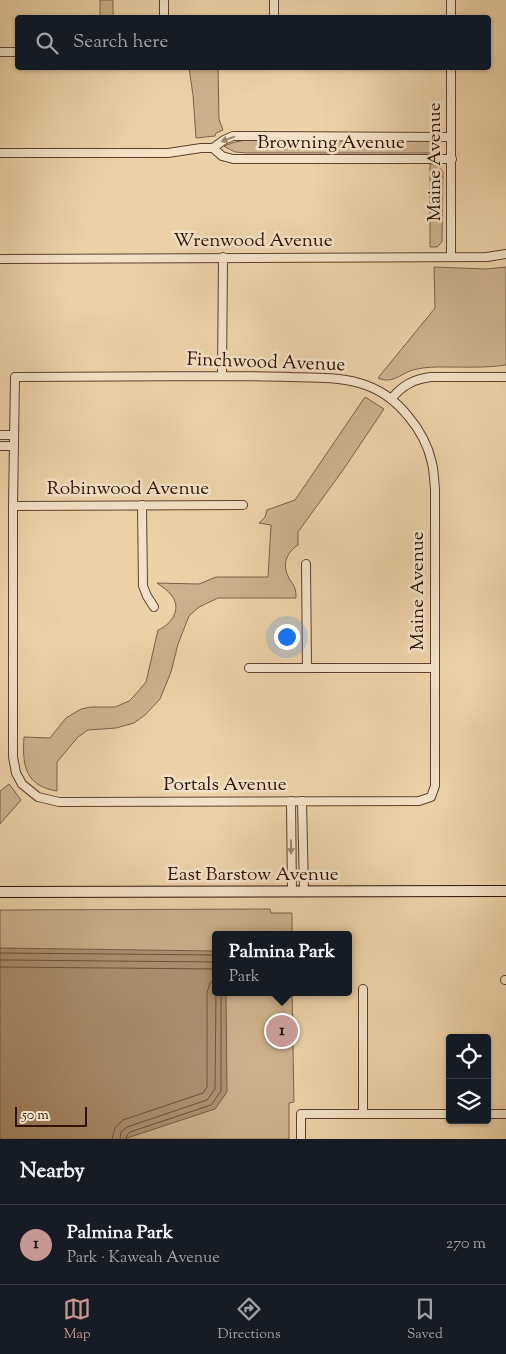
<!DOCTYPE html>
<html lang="en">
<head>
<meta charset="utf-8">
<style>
  :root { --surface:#171b24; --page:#20242c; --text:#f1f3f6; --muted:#9ea1a6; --line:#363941; --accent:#c59692 }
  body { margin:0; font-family:"Sorts Mill Goudy",serif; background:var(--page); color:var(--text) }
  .controls { position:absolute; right:15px; bottom:15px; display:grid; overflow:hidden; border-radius:5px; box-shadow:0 1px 4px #0004 }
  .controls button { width:45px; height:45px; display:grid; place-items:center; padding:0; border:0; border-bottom:1px solid var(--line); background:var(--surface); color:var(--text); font:25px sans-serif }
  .scale { position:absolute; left:15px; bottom:12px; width:72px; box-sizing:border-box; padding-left:5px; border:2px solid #301003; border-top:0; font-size:14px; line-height:18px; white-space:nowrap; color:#301003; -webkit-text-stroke:4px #f3e2c6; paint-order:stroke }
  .you { position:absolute; left:286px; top:636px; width:18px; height:18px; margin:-12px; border:4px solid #fff; border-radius:50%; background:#1a73e8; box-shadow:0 0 0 8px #1a73e833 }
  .badge { display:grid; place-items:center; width:32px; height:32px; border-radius:50%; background:var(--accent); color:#111; font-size:16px; font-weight:700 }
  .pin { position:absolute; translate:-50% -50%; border:2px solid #fff; box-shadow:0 1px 5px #0006 }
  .popup { position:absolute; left:212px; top:931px; width:140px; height:65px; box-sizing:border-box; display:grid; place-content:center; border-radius:5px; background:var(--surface); filter:drop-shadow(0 1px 4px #0005); font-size:16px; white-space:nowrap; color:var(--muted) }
  .popup b { font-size:19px; color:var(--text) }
  .popup::after { content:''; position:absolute; left:50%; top:100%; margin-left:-10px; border:10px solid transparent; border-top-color:var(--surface) }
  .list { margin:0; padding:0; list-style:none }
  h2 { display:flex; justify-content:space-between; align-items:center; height:65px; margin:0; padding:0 20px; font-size:21px }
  h2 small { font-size:16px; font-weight:400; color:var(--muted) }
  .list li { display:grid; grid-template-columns:32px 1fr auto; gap:15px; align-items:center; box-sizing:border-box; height:80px; padding:0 20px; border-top:1px solid var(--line) }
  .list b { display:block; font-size:19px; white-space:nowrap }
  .list p { margin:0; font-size:16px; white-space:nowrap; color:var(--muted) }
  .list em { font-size:16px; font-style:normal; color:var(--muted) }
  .icon { flex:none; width:28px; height:28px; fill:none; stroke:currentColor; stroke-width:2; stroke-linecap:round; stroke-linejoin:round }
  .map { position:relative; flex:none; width:506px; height:1139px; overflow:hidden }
  .search { position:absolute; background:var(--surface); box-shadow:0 1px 4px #0004; left:15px; right:15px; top:15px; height:55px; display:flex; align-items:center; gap:12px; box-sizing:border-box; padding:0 18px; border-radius:5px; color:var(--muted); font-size:19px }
  .sheet { height:145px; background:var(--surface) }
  nav { display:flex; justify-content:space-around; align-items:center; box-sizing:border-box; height:70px; border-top:1px solid var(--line); background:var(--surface); font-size:14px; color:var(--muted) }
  nav a { display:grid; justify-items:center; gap:2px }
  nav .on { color:var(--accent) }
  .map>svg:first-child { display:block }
</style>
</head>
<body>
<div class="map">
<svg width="506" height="1139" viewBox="0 0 506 1139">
  <rect width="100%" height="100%" fill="#edd2a8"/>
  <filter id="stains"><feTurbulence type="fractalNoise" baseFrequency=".004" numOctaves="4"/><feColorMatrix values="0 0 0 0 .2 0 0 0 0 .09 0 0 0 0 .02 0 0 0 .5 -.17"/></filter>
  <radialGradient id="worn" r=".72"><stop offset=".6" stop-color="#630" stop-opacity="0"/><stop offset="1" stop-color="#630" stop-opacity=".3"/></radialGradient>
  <path fill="#cdb18c" stroke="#7e6048" d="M 100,0 L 113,0 L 113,17 L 100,17 Z
    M 189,68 L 218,68 L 219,119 L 223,130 L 216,133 L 215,136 L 196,138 L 193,95 Z
    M 246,140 L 432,140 L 436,142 L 438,149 L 435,152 L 432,153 L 247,153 L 235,152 L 225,147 L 224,146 L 235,142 Z
    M 430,164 C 437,165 439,166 443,172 L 442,242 L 437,247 L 430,247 Z
    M 434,267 L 486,269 L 506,267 L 506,365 C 486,368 464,367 444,367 C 435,367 426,367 417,369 C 401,372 394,385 378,378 L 435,308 Z
    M 365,397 L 384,409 L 343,470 L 298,532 L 298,545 C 287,552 282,564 288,576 C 289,580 293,583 294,586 C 296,590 296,595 296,598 L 218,598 L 199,607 L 189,616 L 178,644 L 171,672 L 160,699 L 145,715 L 134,723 L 116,728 L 88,730 L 78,737 L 57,762 L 57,791 C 25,786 22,765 24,737 L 50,738 L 66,718 L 81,709 L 91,707 L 115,707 L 129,701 L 135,695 L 146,682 L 158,630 C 171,625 182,609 172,596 C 168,590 162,587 157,583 L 199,584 L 216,577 L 268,577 L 271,525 L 259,523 L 265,517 L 267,510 L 295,500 Z
    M 9,784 L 21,800 L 0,824 L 0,791 Z
    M 270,909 L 271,913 L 292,913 L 292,935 L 216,935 L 216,992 L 292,992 L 294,1102 L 289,1103 L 289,1139 L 0,1139 L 0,910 Z"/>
  <path fill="#ad9070" stroke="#7b5d44" d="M 0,948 L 216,951 L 216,992 L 226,992 L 227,1092 L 215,1109 L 124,1139 L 0,1139 Z"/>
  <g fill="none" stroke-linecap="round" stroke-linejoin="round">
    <path stroke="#6e503a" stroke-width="1" d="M 0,953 L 216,955
      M 0,960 L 216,962
      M 0,967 L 216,969
      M 112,1139 L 115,1128 L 123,1120 L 203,1093 L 207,1087 L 207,993 L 210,983 L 216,977
      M 120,1139 L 121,1132 L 127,1127 L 207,1100 L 215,1089 L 216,989
      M 126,1139 L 127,1135 L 130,1132 L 211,1105 L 221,1091 L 221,992"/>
    <g stroke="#5f402c" stroke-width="10">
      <path id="street" d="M 164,0 L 164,18
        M 451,0 L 451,18
        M 274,18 L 274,0
        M 0,52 L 18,52
        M 451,68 L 451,257
        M 213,148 L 222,156 L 233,159 L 452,159
        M 0,153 L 168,153 L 201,148 L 213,148 L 224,140 L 233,136 L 242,136 L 451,137
        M 0,259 L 487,257 L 506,254
        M 222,376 C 245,376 268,376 291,377 C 338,378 376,376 408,416 C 420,430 428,445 432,463 C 434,471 434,480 435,489 L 435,786 L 431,797 L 419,801 L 59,802 L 38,797 L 22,784 L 16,773 L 13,757 L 13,506 L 15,377 Z
        M 222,376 L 223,257
        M 392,398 C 403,385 414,379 431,377 L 506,377
        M 0,435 L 14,435
        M 0,446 L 14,446
        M 142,505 L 143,586 L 147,596 L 154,607
        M 13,506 L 243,505
        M 306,564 L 307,668
        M 249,668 L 434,668
        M 291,801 L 292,892
        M 302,801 L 304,892
        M 505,980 L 506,980
        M 363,989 L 363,1114
        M 487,1114 L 506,1114
        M 301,1139 L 301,1114 L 450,1114"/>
    </g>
    <g stroke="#301003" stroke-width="12">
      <path id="secondary" d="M 0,892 L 506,891"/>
    </g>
    <use href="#street" stroke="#f3e2c6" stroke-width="8"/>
    <use href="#secondary" stroke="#f3e2c6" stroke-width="10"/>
  </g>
  <defs><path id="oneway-solid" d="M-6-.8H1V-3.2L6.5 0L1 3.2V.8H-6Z" transform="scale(1.25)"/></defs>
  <g fill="#9b846e">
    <use href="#oneway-solid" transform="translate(228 139) rotate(159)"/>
    <use href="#oneway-solid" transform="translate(291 847) rotate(89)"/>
  </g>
  <g text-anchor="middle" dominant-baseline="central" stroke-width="5" stroke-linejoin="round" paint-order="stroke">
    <g font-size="19" fill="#301003" stroke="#f3e2c6">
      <text x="331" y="143">Browning Avenue</text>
      <text transform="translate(435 162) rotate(-90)">Maine Avenue</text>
      <text x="253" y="241">Wrenwood Avenue</text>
      <text transform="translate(266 363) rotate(2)">Finchwood Avenue</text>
      <text x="128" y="489">Robinwood Avenue</text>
      <text transform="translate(418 591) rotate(-90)">Maine Avenue</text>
      <text x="225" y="785">Portals Avenue</text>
      <text x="253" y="875">East Barstow Avenue</text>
    </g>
  </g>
  <rect width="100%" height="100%" filter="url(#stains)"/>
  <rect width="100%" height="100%" fill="url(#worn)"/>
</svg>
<div class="controls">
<button><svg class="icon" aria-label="locate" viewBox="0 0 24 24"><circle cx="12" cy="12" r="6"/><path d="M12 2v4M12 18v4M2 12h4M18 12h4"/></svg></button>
<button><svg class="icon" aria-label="layers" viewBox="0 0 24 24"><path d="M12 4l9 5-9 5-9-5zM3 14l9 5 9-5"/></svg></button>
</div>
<div class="scale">50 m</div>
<div class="you"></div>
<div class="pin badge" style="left:282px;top:1031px">1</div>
<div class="popup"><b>Palmina Park</b>Park</div>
<div class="search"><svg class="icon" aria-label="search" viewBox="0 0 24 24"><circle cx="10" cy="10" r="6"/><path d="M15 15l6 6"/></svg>Search here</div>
</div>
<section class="sheet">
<h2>Nearby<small></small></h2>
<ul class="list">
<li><span class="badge">1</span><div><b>Palmina Park</b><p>Park · Kaweah Avenue</p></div><em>270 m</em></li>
</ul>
</section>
<nav>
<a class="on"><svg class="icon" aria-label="map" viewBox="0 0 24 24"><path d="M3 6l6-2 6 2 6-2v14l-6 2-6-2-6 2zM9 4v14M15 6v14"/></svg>Map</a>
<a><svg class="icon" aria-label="directions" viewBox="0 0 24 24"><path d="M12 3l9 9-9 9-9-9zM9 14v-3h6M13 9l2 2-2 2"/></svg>Directions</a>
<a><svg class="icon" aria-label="saved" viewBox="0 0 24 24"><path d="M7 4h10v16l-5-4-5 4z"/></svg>Saved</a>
</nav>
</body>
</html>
